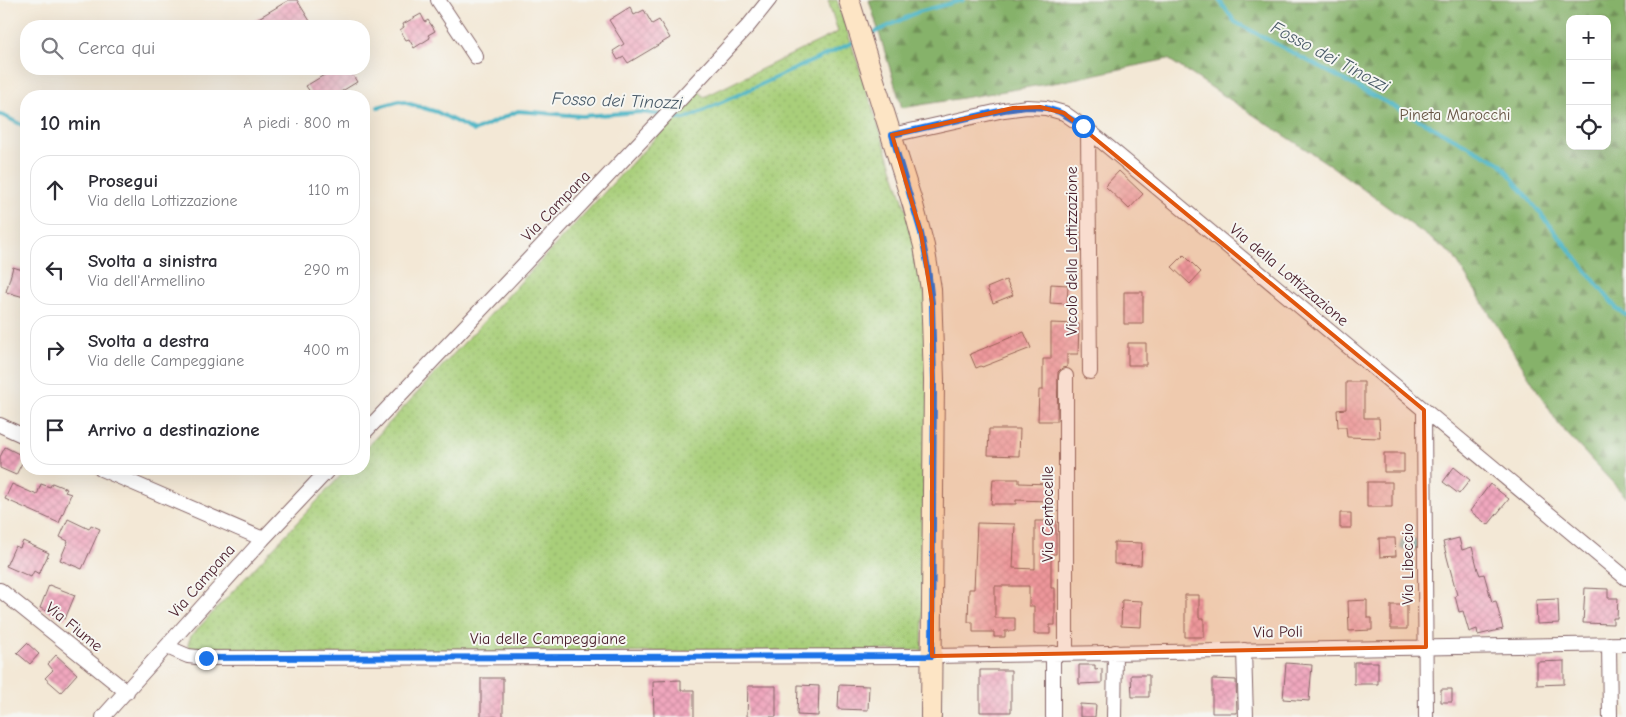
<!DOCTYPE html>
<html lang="it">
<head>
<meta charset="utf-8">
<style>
  :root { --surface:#fff; --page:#f7f7f7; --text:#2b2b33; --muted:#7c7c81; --line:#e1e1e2 }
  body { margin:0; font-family:"Comic Neue",sans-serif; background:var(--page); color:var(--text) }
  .controls { position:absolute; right:15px; top:15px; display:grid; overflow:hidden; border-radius:10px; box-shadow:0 5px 20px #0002 }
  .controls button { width:45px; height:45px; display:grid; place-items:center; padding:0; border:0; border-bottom:1px solid var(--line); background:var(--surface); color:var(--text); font:25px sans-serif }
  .stop { position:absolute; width:15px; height:15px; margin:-11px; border:4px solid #1a73e8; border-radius:50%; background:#fff }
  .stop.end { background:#1a73e8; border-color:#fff; box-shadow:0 1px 5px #0008 }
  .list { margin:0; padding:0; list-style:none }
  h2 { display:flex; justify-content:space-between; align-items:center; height:65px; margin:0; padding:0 20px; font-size:21px }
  h2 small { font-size:16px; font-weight:400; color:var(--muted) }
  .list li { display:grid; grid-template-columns:32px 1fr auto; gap:15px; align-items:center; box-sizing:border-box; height:70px; margin:0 10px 10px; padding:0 10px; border:1px solid var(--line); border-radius:20px }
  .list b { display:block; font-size:19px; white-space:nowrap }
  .list p { margin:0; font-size:16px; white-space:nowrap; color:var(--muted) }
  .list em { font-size:16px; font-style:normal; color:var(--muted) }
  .icon { flex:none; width:28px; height:28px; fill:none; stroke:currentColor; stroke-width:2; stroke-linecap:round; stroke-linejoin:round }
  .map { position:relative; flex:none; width:1626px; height:717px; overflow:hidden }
  .search { position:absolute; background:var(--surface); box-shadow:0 5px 20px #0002; left:20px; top:20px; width:350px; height:55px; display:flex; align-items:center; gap:12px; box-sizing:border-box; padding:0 18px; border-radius:20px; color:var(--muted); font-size:19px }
  .panel { position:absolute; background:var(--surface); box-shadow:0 5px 20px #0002; left:20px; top:90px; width:350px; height:385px; border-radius:20px }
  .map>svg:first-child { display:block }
</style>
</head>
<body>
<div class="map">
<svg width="1626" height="717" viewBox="0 0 1626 717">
  <defs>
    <pattern id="grass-dots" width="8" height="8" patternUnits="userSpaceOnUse" patternTransform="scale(1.25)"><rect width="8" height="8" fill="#a9cf7a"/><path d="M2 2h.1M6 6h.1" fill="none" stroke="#93b16a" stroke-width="1.8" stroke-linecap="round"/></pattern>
    <pattern id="forest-firs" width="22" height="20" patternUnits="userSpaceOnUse" patternTransform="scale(1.25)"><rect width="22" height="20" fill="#86b26a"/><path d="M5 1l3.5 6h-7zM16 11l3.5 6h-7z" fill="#709057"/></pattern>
    <pattern id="water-ripples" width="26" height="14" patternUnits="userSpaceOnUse" patternTransform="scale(1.25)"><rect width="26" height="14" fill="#47b3c4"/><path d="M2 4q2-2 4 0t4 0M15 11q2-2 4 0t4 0" fill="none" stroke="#3d919f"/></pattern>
    <pattern id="building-cross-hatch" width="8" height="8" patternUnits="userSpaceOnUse" patternTransform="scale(1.25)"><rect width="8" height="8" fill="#f0a7be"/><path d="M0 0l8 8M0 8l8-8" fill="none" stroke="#cf8fa3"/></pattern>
  </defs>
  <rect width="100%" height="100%" fill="#f6f6f2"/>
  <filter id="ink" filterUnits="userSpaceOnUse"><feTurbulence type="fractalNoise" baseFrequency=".02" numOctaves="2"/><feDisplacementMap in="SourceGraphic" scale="10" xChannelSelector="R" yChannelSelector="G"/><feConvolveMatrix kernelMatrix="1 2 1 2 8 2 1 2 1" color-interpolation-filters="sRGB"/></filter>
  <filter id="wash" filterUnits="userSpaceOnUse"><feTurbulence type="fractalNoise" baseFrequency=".0096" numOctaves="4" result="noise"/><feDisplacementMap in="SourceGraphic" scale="20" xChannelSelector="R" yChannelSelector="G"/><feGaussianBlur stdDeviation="1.12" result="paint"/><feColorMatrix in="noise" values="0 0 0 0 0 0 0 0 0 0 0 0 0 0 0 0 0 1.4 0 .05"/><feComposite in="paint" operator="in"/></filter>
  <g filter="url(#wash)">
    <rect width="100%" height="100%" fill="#f3e8d6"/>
    <path fill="url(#grass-dots)" stroke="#7a7752" d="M 828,0 L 837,0 L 920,252 L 932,348 L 922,650 L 206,656 L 190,651 L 188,644 L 191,636 L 347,469 L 364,469 L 364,450 L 699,91 L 704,97 L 838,32 Z"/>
    <path fill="url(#forest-firs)" stroke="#68684a" fill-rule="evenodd" d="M 869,0 L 1626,0 L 1626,497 L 1559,425 L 1453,255 L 1330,165 L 1168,59 L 1059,82 L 902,108 ZM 1570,19 L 1607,19 L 1607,146 L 1570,146 Z"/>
    <path fill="url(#water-ripples)" stroke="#486978" d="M 1401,539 L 1420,539 L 1419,550 L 1400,549 Z"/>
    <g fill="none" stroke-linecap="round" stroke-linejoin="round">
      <path stroke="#47b3c4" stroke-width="4" d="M 1219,0 L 1235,22 L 1500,163 L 1617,309 L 1626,315
        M 867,36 L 918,12 L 963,0
        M 378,107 L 400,101 L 437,112 L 474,131 L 518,111 L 582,116 L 641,112 L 661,115
        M 0,114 L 26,127
        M 668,117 L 685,119 L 856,41"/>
    </g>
    <g id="blocks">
      <path fill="url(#building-cross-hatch)" d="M 289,0 L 297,0 L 313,26 L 245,26 Z
        M 630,7 L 634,15 L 644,10 L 652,24 L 659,20 L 670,38 L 628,63 L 624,57 L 618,60 L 613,51 L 624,44 L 609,20 Z
        M 421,14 L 425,22 L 428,20 L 435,31 L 428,35 L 430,38 L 414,48 L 409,39 L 406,40 L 400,30 L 404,27 L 403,24 Z
        M 334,69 L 349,69 L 357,82 L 334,96 L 313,96 L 306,86 Z
        M 1119,171 L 1143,194 L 1129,209 L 1105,186 Z
        M 1184,255 L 1201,272 L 1190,284 L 1172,267 Z
        M 13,267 L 26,271 L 26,289 L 24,297 L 6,292 Z
        M 1006,280 L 1013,295 L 993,303 L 987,288 Z
        M 1051,284 L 1068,285 L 1067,304 L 1050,303 Z
        M 1124,292 L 1143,292 L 1143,324 L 1124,324 Z
        M 1051,323 L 1079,324 L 1078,354 L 1067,354 L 1067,367 L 1062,368 L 1058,372 L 1057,421 L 1038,421 L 1039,390 L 1043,390 L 1043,359 L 1051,359 Z
        M 1024,332 L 1031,348 L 982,367 L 981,366 L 976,368 L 970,354 Z
        M 1128,343 L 1146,343 L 1146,365 L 1128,365 Z
        M 1346,382 L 1364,382 L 1364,418 L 1379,418 L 1380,438 L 1347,437 L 1346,427 L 1338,427 L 1337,410 L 1346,409 Z
        M 989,429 L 1020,429 L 1019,456 L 988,455 Z
        M 5,447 L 25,457 L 16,475 L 0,468 L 0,457 Z
        M 1384,453 L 1404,453 L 1404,472 L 1384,472 Z
        M 1454,467 L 1470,480 L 1459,494 L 1443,482 Z
        M 993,479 L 1019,479 L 1019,483 L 1050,484 L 1049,501 L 1016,500 L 1016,504 L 991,504 Z
        M 1367,482 L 1392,482 L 1392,507 L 1367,507 Z
        M 52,483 L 67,489 L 65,492 L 71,494 L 59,523 L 5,499 L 12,484 L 37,495 L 41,484 L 50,487 Z
        M 1490,484 L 1509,499 L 1488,525 L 1470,511 Z
        M 1340,513 L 1351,513 L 1351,528 L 1340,528 Z
        M 68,519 L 89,529 L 91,525 L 100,529 L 82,569 L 60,560 L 68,541 L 60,537 Z
        M 1035,521 L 1056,521 L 1056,554 L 1051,554 L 1051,588 L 1055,588 L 1055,625 L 1050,625 L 1050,634 L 1034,634 L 1034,606 L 1029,606 L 1029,586 L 995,586 L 995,618 L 1015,618 L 1015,631 L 1005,631 L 1005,637 L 994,637 L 994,632 L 973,632 L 973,622 L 968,622 L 969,589 L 974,589 L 977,523 L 1015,524 L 1013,568 L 1035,569 Z
        M 1379,538 L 1395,538 L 1396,556 L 1380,557 Z
        M 1459,538 L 1462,550 L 1472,547 L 1478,570 L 1480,575 L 1484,574 L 1492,602 L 1496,601 L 1503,629 L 1478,635 L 1477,629 L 1469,632 L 1463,611 L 1459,612 L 1455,596 L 1457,595 L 1443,542 Z
        M 23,541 L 49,553 L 39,574 L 34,571 L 31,577 L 6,566 L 15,546 L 20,548 Z
        M 1114,542 L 1142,543 L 1141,565 L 1114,564 Z
        M 49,585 L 75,595 L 65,619 L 40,608 Z
        M 1585,588 L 1608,589 L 1608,598 L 1618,598 L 1617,618 L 1613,618 L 1613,624 L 1583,623 Z
        M 1185,595 L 1199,595 L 1199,618 L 1204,618 L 1204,637 L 1185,637 Z
        M 1558,599 L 1559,623 L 1537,624 L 1536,600 Z
        M 1122,600 L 1142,601 L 1141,627 L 1121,626 Z
        M 1367,600 L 1367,618 L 1372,618 L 1372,630 L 1349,631 L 1348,601 Z
        M 1391,605 L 1407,605 L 1407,629 L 1391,629 Z
        M 27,643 L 39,654 L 30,664 L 17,653 Z
        M 56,655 L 77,674 L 61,692 L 45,678 L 53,670 L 48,664 Z
        M 1564,661 L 1564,684 L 1537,685 L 1537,662 Z
        M 1354,662 L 1378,662 L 1378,684 L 1354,684 Z
        M 1286,663 L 1312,665 L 1309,701 L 1283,699 Z
        M 1079,665 L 1095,665 L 1095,670 L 1102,669 L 1102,683 L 1079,684 Z
        M 980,670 L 1011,670 L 1011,712 L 980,712 Z
        M 1131,675 L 1149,675 L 1149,697 L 1132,697 Z
        M 481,678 L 503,678 L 503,717 L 481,717 Z
        M 1212,679 L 1236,680 L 1237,713 L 1212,713 Z
        M 681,680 L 681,690 L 694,690 L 694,717 L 654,717 L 653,681 Z
        M 798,685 L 819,686 L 818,716 L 797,715 Z
        M 839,685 L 869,686 L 868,710 L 838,709 Z
        M 748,686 L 776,686 L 776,717 L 747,717 Z
        M 1441,689 L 1452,689 L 1452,702 L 1441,702 Z
        M 1080,704 L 1096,705 L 1095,717 L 1080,717 Z"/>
    </g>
  </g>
  <g filter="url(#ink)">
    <use href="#blocks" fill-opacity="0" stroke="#856567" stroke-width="1"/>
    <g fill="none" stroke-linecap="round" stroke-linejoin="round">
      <g stroke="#856567" stroke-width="16">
        <path id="street" d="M 438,0 L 476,57
          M 1088,130 L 1090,372
          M 892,135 L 1004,110 L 1027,107 L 1046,108 L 1064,113 L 1088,130 L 1626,578
          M 1066,376 L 1066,653
          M 1424,410 L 1426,717
          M 0,425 L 26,437
          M 364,433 L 675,105 L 749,25 L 769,0
          M 101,469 L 263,539
          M 0,590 L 127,692
          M 1609,644 L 1610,717
          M 167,647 L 188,656 L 206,658 L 932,656 L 1626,644
          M 1244,650 L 1246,717
          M 1053,653 L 1053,717
          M 103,717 L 263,539 L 329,469
          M 1114,717 L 1115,652"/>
      </g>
      <g stroke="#856567" stroke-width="22">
        <path id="secondary" d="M 849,0 L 913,205 L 924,246 L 931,289 L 934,380 L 931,717"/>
      </g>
      <use href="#street" stroke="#fff" stroke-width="14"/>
      <use href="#secondary" stroke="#fde5c5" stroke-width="20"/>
    </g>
  </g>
  <g fill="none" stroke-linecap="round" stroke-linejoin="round" filter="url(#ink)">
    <path stroke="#1a73e8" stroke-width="6" d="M 206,658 L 932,656 L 934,380 L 932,303 L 928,268 L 921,233 L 892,135 L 1004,110 L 1027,107 L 1046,108 L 1059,112 L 1083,126"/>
  </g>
  <path fill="#e0560e" fill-opacity="0.2" stroke="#e0560e" stroke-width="4" stroke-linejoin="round" d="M 1040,107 L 1064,113 L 1424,410 L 1426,647 L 932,656 L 932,303 L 921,233 L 892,135 L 1013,108 Z"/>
  <g text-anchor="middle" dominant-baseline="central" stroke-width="4" stroke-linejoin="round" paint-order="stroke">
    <g font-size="16" fill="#665443" stroke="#f6f6f2">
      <text x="1455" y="115">Pineta Marocchi</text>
    </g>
    <g font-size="16" fill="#4a1f2b" stroke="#f6f6f2">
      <text transform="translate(556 206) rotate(-46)">Via Campana</text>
      <text transform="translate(1072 251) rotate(-90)">Vicolo della Lottizzazione</text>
      <text transform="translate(1289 275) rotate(40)">Via della Lottizzazione</text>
      <text transform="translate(1048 514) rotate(-90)">Via Centocelle</text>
      <text transform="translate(1408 564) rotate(-90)">Via Libeccio</text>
      <text transform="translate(202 581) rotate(-49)">Via Campana</text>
      <text transform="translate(74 627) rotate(39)">Via Fiume</text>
      <text transform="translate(1278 632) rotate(-1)">Via Poli</text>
      <text x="548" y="639">Via delle Campeggiane</text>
    </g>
    <g font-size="18" font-style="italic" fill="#495a68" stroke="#f6f6f2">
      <text transform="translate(1330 57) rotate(28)">Fosso dei Tinozzi</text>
      <text transform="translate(617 101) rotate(2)">Fosso dei Tinozzi</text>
    </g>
  </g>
</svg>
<div class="controls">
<button>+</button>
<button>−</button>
<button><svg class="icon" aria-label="locate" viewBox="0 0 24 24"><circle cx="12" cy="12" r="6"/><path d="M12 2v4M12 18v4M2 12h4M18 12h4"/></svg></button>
</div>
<div class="stop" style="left:1083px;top:126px"></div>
<div class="stop end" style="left:206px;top:658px"></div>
<div class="search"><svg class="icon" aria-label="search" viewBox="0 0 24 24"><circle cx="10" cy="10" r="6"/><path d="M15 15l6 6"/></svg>Cerca qui</div>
<section class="panel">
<h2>10 min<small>A piedi · 800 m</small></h2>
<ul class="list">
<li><svg class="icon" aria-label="ahead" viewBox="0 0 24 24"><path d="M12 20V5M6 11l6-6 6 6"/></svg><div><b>Prosegui</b><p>Via della Lottizzazione</p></div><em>110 m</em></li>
<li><svg class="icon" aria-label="left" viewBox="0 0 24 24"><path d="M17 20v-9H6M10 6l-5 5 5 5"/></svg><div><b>Svolta a sinistra</b><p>Via dell'Armellino</p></div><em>290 m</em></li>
<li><svg class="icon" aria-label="right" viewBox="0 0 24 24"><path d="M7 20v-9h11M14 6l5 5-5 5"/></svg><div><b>Svolta a destra</b><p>Via delle Campeggiane</p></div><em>400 m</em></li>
<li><svg class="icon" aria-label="arrive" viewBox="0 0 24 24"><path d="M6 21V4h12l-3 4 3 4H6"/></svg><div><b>Arrivo a destinazione</b></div></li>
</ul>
</section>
</div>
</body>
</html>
